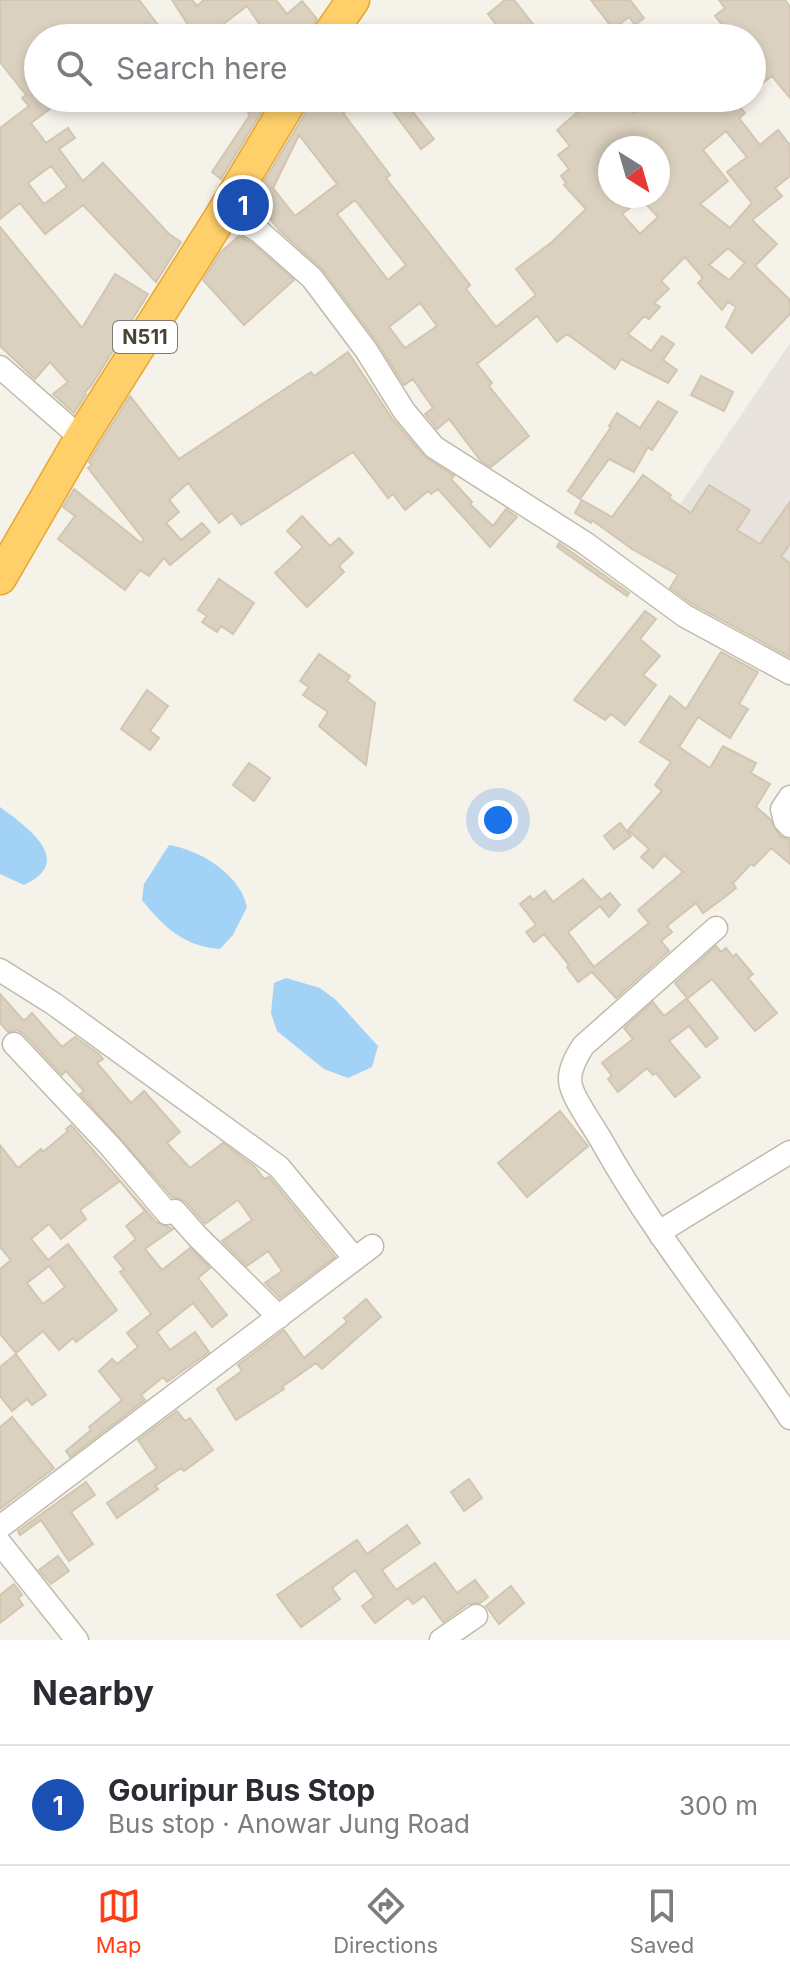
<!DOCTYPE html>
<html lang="en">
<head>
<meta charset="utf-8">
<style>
  :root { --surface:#fff; --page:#f2f2f3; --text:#2b2b33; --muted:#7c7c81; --line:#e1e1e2; --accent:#ff3d16 }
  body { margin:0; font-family:Inter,sans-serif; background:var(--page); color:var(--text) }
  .compass { position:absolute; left:598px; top:136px; width:72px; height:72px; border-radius:50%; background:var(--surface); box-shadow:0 4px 12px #0003; rotate:143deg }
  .you { position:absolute; left:498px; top:820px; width:28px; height:28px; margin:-20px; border:6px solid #fff; border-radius:50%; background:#1a73e8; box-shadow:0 0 0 12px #1a73e833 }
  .badge { display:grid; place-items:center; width:52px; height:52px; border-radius:50%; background:var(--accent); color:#fff; font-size:26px; font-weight:700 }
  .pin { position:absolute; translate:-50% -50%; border:4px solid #fff; box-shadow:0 2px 8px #0006 }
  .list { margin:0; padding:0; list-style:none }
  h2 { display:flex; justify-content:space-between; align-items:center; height:104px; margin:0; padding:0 32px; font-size:34px }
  h2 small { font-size:26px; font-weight:400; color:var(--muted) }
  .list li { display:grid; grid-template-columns:52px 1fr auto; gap:24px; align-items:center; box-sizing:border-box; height:120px; padding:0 32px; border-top:2px solid var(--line) }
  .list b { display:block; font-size:30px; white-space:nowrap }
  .list p { margin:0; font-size:26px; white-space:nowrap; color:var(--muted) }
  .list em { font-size:26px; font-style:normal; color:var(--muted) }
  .icon { flex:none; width:44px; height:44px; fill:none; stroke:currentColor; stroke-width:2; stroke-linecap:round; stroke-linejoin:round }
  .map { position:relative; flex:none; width:790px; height:1640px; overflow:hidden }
  .search { position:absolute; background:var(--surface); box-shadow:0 4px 12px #0003; left:24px; right:24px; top:24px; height:88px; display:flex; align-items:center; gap:20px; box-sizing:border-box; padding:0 28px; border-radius:44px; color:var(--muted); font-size:30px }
  .sheet { height:224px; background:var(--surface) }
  nav { display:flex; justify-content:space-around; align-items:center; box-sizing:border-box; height:112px; border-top:2px solid var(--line); background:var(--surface); font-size:22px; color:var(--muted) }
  nav a { display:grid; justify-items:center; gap:4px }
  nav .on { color:var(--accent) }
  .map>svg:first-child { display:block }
</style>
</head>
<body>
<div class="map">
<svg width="790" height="1640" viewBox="0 0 790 1640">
  <rect width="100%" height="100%" fill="#f5f2e9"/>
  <path fill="#e8e3dd" d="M 790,343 L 790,627 L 658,537 Z"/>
  <path fill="#a2d2f5" d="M 0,807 C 27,827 76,861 24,885 L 0,874 Z
    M 169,845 C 200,850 240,874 247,907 L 233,935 L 220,949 C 183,946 164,927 142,900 L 144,884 Z
    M 286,978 L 320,988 L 336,1000 L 378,1046 L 372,1067 L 348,1078 L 324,1069 L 277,1031 L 271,1013 L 274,983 Z"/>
  <path fill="#dbd1c0" stroke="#d3c6b0" stroke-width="2" fill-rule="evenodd" d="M 0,0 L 139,0 L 168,38 L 38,38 L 38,98 L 43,98 L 51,108 L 31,123 L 46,143 L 68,128 L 75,138 L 59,149 L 83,181 L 103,163 L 169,234 L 181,242 L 156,282 L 83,205 L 45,234 L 20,203 L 0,219 L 0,128 L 29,106 L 22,98 L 26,95 L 0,62 ZM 51,166 L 67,187 L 44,204 L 28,183 Z
    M 172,0 L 192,0 L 197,6 L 204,0 L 276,0 L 287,14 L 302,1 L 317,19 L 310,32 L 302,38 L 269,38 L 247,6 L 205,38 L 172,38 L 188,25 Z
    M 505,0 L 514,0 L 544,38 L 507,38 L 488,14 Z
    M 591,0 L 630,0 L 644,18 L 635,25 L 629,17 L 613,29 Z
    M 719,0 L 785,0 L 790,7 L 790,98 L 772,76 L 752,91 L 752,38 L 716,38 L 726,30 L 715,16 L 725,8 Z
    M 237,98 L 270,98 L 221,179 L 212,172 L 250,115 Z
    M 311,98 L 362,98 L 343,113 L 390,175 L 386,178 L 470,285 L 466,289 L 496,327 L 536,295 L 516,269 L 552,242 L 586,209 L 564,185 L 566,183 L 561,176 L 569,169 L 558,155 L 570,146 L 557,130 L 581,109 L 576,103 L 583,98 L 622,98 L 634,113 L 654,98 L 733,98 L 745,113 L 739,118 L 760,145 L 778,130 L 790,145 L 790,176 L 775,188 L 782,196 L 752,220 L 777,244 L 755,266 L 790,300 L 790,314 L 752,353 L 726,327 L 736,307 L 728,302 L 722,310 L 698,283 L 703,278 L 685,257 L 661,281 L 669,289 L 654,303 L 660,307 L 649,319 L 644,316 L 628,334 L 651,351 L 662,336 L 674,344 L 663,360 L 677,370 L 668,383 L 621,359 L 615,369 L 567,334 L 557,342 L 537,316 L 477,364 L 492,383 L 489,386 L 529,436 L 491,467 L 481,461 L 449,419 L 437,429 L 425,414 L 433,408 L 413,379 L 404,385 L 377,342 L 323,270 L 279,230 L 261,207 L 272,198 L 258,191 L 309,107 L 314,103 ZM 726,131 L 747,157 L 727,172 L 752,203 L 730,228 L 700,204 L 728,181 L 703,150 ZM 299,135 L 337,184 L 295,216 L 273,188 ZM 610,148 L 658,148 L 658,196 L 610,196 ZM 641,199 L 658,217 L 640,234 L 622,214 ZM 355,200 L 406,265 L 388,280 L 337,214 ZM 728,248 L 745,263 L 729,280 L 709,265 ZM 420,303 L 437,326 L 405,348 L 389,327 Z
    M 383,98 L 402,98 L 434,139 L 421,149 Z
    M 0,227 L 82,328 L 115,274 L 148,294 L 91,386 L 85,392 L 86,394 L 74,413 L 53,394 L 68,382 L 50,362 L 35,379 L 0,346 Z
    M 239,236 L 252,243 L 294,280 L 244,325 L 203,280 L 221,252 Z
    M 348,352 L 393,420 L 424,456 L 454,476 L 451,479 L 472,502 L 470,504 L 493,526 L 506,509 L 517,517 L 490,547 L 438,489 L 431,494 L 428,491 L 405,510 L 393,494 L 388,498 L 353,452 L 241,525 L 232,513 L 219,523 L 188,483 L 169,500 L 179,512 L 166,523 L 181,540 L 202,523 L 210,532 L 170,565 L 164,558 L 149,576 L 140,570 L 125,590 L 58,539 L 75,516 L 63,507 L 74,489 L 141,543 L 144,540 L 88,468 L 92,465 L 89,462 L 97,448 L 130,396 L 179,459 L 311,372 L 314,376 Z
    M 701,376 L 733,392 L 724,411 L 691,395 Z
    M 658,401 L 677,412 L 652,450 L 648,447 L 634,472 L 609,459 L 580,499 L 568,491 L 611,427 L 609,426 L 617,413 L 640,428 Z
    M 643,475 L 671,495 L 669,498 L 691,513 L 709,485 L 750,510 L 737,530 L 760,544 L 790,502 L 790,544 L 781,557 L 790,563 L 790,657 L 692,604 L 670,588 L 678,575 L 632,549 L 592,520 L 591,523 L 575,513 L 582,500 L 612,517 Z
    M 302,516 L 330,546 L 339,538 L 353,553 L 339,566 L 344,572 L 307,607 L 275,573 L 303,547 L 287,531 Z
    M 559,543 L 629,593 L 627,596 L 557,547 Z
    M 219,579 L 254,603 L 233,634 L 221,626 L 217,632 L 202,622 L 207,616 L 198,610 Z
    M 645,611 L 656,619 L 640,639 L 660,656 L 643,675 L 656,685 L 625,725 L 611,714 L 605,720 L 574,700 Z
    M 721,652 L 758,672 L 739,704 L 748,709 L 730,738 L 698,717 L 679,747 L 710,768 L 723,746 L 756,763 L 751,773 L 770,784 L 756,807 L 770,819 L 780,836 L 790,840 L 790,864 L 771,848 L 754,866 L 751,864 L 733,883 L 736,888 L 721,900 L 703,913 L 696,903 L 667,926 L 672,932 L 661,941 L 669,951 L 616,998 L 592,972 L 578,982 L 567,967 L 569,965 L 544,934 L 534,942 L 526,932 L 536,925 L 520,904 L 530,896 L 533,900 L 545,891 L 553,902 L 583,879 L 601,900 L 610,893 L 620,905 L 609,917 L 600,906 L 568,932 L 594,967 L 649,923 L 638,910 L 683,872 L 664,855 L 653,868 L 641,857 L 649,849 L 628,830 L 662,791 L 655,785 L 671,762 L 640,742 L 670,696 L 686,709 Z
    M 319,654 L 350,676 L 347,681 L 375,703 L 366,765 L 319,726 L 328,712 L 303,695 L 309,687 L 300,681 Z
    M 147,690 L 168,706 L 150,731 L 159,738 L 150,750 L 121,729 Z
    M 249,763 L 270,778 L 254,801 L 233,785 Z
    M 620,823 L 631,836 L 614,849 L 604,836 Z
    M 716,946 L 721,952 L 726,948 L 733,957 L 736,954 L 753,974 L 748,978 L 777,1013 L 755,1031 L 712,979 L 687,999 L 718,1038 L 706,1047 L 689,1026 L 669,1041 L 700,1077 L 675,1097 L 656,1073 L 653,1075 L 647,1068 L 618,1092 L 608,1079 L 612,1076 L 602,1063 L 633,1039 L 624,1028 L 653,1002 L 664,1016 L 687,998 L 675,983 Z
    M 0,994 L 24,1021 L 32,1013 L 62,1047 L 75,1037 L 99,1054 L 103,1059 L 97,1063 L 131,1103 L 144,1091 L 180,1132 L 167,1143 L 190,1168 L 223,1143 L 255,1167 L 264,1179 L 269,1177 L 335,1257 L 280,1298 L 265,1283 L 282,1271 L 268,1251 L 247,1266 L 222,1241 L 252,1220 L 238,1200 L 205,1224 L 185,1201 L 172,1197 L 80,1094 L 84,1091 L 66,1071 L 62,1075 L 24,1034 L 17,1030 L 8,1032 L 0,1023 Z
    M 560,1111 L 588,1146 L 527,1197 L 498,1163 Z
    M 71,1125 L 156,1222 L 173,1229 L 145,1249 L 162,1270 L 190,1248 L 210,1268 L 198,1278 L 227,1315 L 212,1327 L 193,1303 L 157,1332 L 170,1350 L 195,1332 L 209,1352 L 167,1382 L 163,1377 L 141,1395 L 145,1400 L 70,1457 L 66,1451 L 91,1430 L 89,1427 L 122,1400 L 99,1371 L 112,1359 L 117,1364 L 138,1347 L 127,1333 L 151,1314 L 120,1272 L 124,1269 L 114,1257 L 136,1239 L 126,1226 L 145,1211 L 120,1181 L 80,1210 L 86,1219 L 61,1239 L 49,1224 L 31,1239 L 48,1260 L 68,1244 L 117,1310 L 76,1342 L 73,1338 L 59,1350 L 43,1331 L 16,1353 L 0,1334 L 0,1269 L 11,1260 L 0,1247 L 0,1145 L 18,1168 L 41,1149 L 43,1152 L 68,1131 L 66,1129 ZM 49,1266 L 65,1287 L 43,1304 L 27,1283 Z
    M 366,1299 L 381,1317 L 322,1369 L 316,1363 L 282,1387 L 284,1389 L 236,1420 L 217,1389 L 242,1371 L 238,1365 L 284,1330 L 304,1358 L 347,1322 L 344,1318 Z
    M 16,1354 L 46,1395 L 32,1405 L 27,1399 L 12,1411 L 0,1396 L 0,1367 Z
    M 177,1411 L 185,1421 L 190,1418 L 213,1450 L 184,1471 L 181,1468 L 155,1486 L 158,1489 L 117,1518 L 107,1503 L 157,1468 L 138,1440 Z
    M 12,1417 L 54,1468 L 0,1509 L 0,1427 Z
    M 469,1479 L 482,1498 L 464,1511 L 451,1492 Z
    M 86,1482 L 95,1495 L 71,1512 L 93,1544 L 69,1561 L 41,1520 L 20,1535 L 18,1531 Z
    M 407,1525 L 420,1543 L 382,1570 L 396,1590 L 435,1563 L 457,1593 L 475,1580 L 488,1597 L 480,1603 L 468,1604 L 443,1622 L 424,1596 L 413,1604 L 408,1598 L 375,1623 L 362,1606 L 374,1597 L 355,1570 L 332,1588 L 340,1599 L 301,1627 L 277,1595 L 357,1540 L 367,1554 Z
    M 58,1556 L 69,1571 L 51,1584 L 39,1570 Z
    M 14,1584 L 22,1595 L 18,1598 L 23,1605 L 0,1623 L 0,1595 Z
    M 511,1586 L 524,1603 L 499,1624 L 486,1606 Z"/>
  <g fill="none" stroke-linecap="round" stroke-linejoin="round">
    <g stroke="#c1baab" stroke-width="25">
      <path id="minor" d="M 220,218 L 243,222 L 260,232 L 312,278 L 366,350 L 404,411 L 434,447 L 585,543 L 685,616 L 790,673
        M 0,367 L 81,438
        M 790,797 L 782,809 L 785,821 L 790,826
        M 716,928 L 583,1046 C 576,1057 567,1072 571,1086 C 574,1100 596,1130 604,1145 C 658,1241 730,1326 790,1418
        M 0,970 L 54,1004 L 279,1167 L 355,1259
        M 14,1044 L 110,1146 L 167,1213 L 175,1211 L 197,1236 L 279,1317
        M 661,1236 L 669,1226 L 790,1152
        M 0,1527 L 372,1246
        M 0,1543 L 77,1640
        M 441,1640 L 476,1616"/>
    </g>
    <g stroke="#e7a731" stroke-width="35">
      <path id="highway" d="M 327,38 L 353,0
        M 0,578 L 81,438 L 220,218 L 292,98"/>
    </g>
    <use href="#minor" stroke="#fff" stroke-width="22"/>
    <use href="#highway" stroke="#ffd06a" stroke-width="32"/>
  </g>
  <g text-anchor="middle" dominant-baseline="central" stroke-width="6" stroke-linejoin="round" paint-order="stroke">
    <rect fill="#fff" stroke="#807b73" stroke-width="2" x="113" y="321" width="64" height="32" rx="6"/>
    <g font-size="20" font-weight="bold" fill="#494237">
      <text x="145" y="337">N511</text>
    </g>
  </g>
</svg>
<svg class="compass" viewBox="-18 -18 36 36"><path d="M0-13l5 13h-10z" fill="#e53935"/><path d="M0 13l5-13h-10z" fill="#7c7c81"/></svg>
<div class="you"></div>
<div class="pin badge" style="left:243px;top:205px;background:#1a4fb4">1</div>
<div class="search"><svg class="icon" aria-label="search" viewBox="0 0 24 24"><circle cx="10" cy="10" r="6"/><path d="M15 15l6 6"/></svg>Search here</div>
</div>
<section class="sheet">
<h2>Nearby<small></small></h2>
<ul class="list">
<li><span class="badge" style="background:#1a4fb4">1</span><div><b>Gouripur Bus Stop</b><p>Bus stop · Anowar Jung Road</p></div><em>300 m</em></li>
</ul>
</section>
<nav>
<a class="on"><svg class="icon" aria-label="map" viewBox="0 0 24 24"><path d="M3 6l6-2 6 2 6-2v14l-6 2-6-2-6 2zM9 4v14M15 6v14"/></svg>Map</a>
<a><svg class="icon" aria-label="directions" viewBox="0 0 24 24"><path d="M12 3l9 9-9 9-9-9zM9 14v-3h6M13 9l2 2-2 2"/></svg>Directions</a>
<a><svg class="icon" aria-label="saved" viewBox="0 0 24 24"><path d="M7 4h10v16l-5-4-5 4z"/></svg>Saved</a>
</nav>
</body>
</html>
